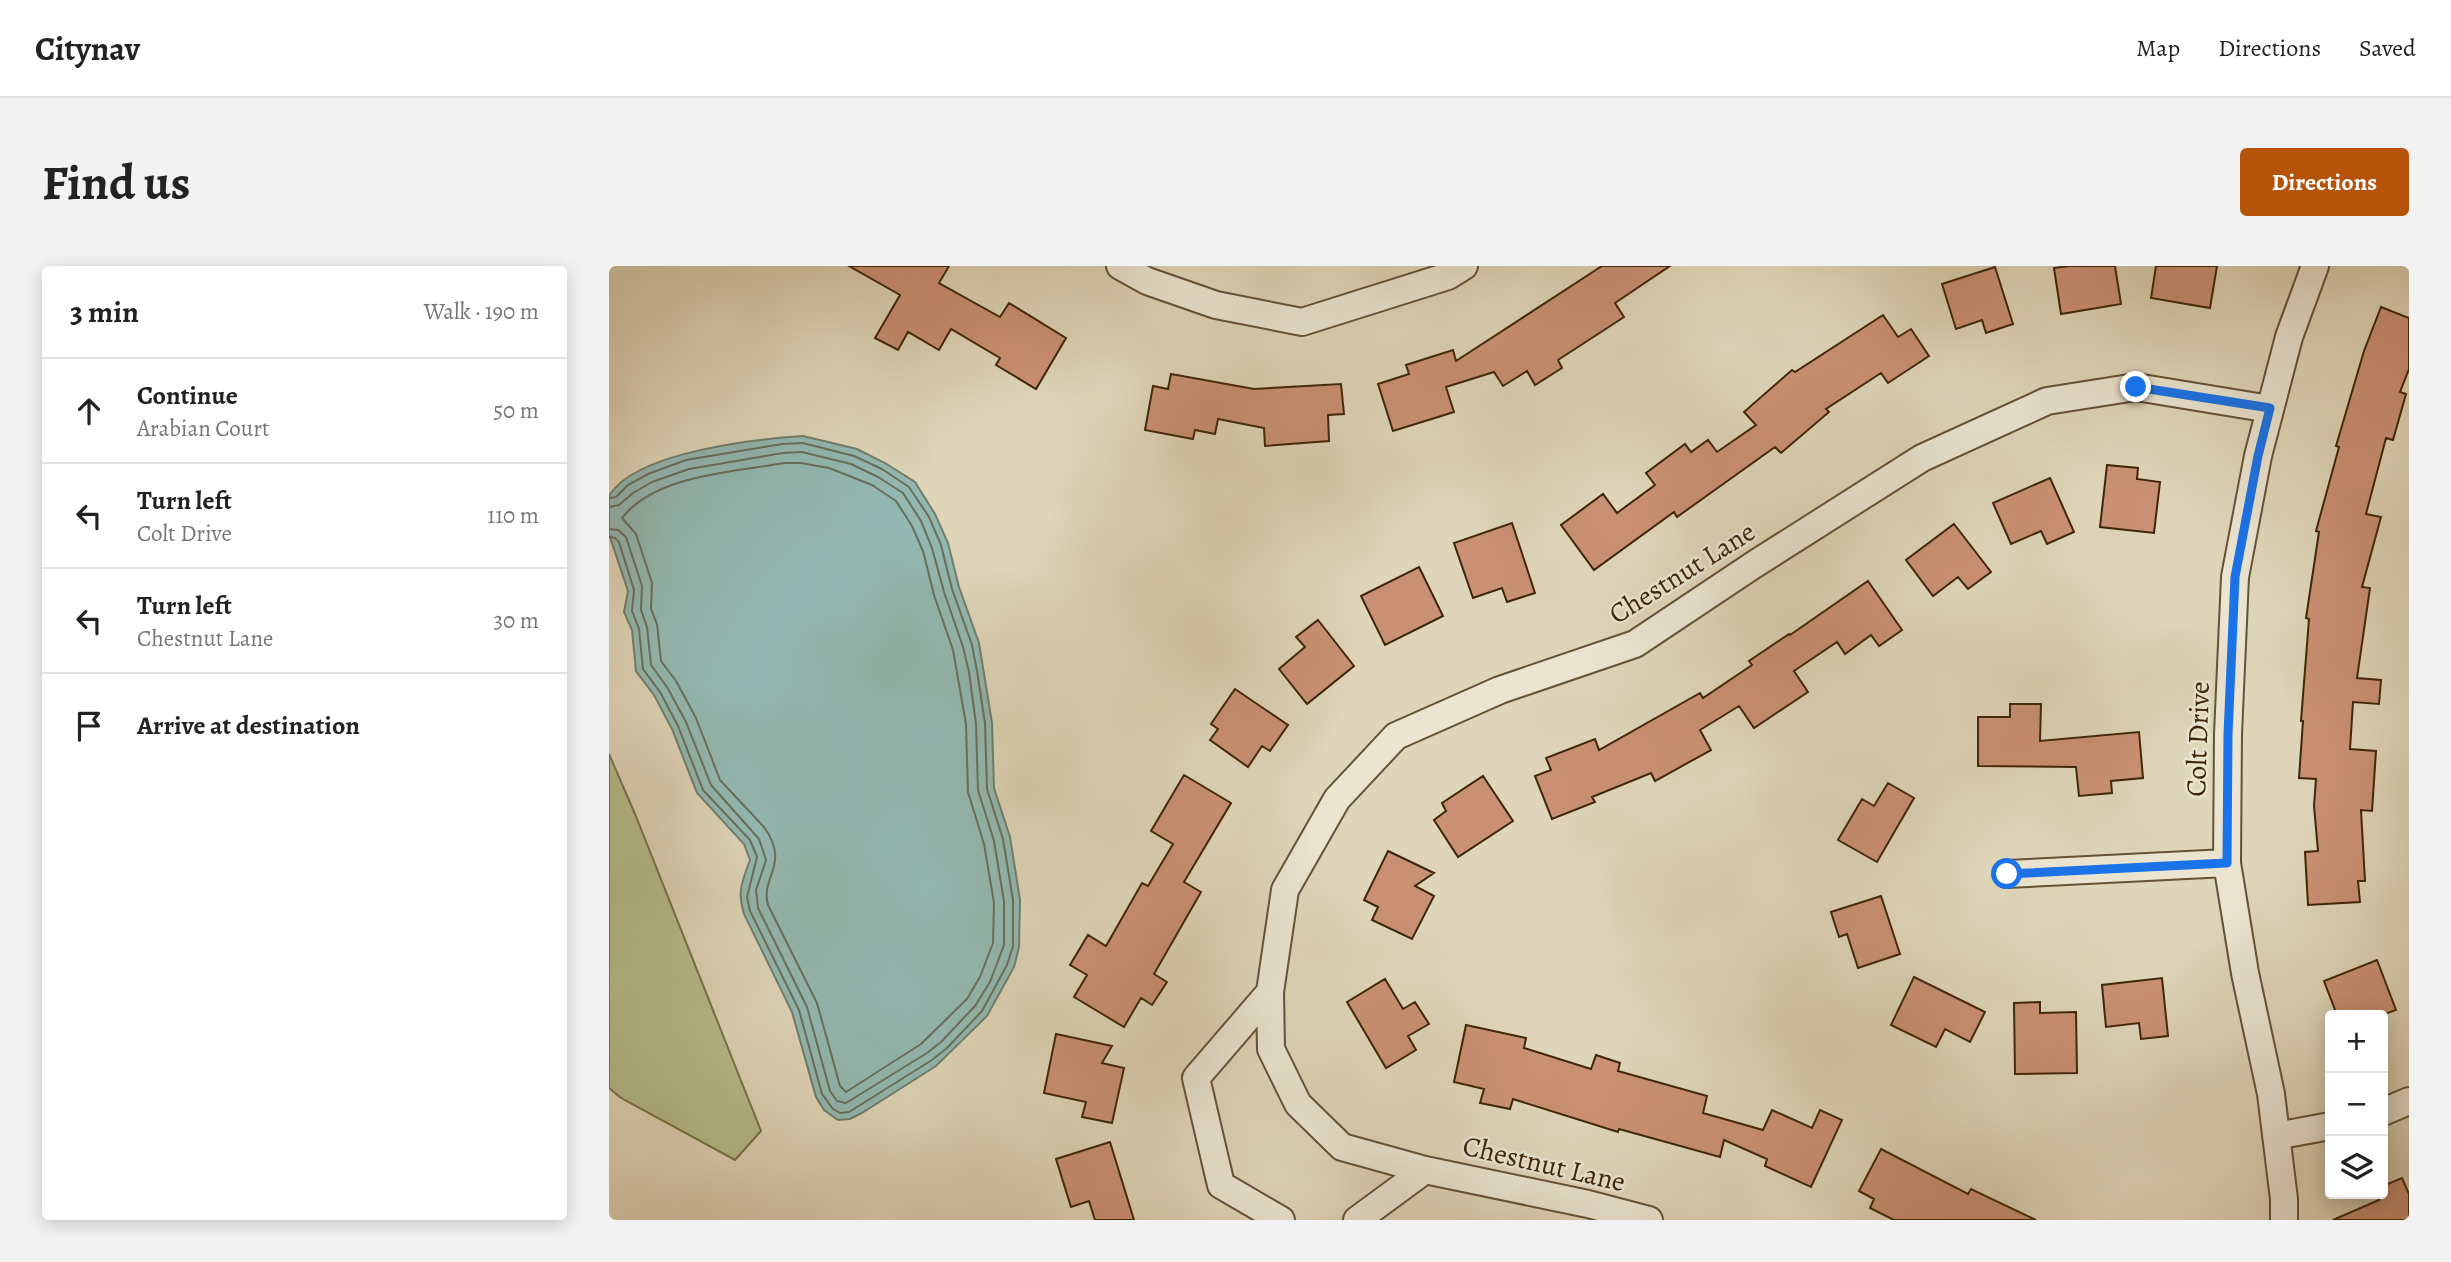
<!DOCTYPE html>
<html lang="en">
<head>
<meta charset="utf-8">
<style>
  :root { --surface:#fff; --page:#f2f2f2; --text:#222; --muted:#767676; --line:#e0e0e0; --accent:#b45309 }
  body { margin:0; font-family:Alegreya,serif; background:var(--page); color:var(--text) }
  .controls { position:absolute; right:21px; bottom:21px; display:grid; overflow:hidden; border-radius:7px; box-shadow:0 4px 18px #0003 }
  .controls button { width:63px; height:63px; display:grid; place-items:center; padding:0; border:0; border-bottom:2px solid var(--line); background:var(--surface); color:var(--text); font:35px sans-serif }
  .stop { position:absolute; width:21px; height:21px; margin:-16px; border:5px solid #1a73e8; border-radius:50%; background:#fff }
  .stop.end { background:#1a73e8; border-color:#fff; box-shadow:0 2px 7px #0008 }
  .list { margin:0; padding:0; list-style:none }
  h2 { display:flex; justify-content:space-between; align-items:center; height:91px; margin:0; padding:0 28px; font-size:30px }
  h2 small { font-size:23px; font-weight:400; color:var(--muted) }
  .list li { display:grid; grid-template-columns:46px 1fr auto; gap:21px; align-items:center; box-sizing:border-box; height:105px; padding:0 28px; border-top:2px solid var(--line) }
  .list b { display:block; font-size:26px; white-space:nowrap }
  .list p { margin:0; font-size:23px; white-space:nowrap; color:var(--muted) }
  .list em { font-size:23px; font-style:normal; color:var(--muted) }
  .icon { flex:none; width:38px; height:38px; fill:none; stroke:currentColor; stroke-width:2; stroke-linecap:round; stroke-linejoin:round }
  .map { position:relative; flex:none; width:1800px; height:954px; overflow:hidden; border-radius:7px }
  header { display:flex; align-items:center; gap:42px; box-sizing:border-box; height:98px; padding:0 35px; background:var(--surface); border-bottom:2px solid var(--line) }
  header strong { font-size:33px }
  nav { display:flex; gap:38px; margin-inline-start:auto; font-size:24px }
  .intro { display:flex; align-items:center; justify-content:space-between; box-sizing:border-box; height:168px; padding:0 42px }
  h1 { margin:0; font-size:49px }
  .button { padding:18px 32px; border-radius:7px; background:var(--accent); color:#fff; font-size:24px; font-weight:700 }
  main { display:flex; gap:42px; padding:0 42px }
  aside { flex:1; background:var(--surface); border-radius:7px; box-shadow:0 4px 18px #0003 }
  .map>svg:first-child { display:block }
</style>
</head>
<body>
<header>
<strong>Citynav</strong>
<nav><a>Map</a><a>Directions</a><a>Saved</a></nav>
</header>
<div class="intro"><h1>Find us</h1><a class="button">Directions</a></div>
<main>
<aside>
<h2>3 min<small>Walk · 190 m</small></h2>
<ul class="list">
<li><svg class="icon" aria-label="ahead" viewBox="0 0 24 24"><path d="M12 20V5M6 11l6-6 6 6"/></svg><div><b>Continue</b><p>Arabian Court</p></div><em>50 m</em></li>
<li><svg class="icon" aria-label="left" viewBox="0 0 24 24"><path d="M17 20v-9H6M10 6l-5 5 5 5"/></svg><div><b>Turn left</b><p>Colt Drive</p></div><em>110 m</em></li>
<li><svg class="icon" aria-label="left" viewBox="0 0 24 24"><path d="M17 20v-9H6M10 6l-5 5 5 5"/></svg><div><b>Turn left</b><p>Chestnut Lane</p></div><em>30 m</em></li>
<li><svg class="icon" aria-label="arrive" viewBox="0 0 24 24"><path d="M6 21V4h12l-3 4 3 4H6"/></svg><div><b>Arrive at destination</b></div></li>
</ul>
</aside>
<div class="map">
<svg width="1800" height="954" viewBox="0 0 1800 954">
  <rect width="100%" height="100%" fill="#dfd5b8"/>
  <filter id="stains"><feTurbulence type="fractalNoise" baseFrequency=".00286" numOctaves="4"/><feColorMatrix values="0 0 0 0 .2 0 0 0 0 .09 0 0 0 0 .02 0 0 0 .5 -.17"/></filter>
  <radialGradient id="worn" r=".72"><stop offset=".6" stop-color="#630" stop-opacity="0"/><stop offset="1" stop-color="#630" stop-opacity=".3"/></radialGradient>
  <path fill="#b6bc8c" stroke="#7a714a" stroke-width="2" d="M 0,488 L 26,548 L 152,865 L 126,894 L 12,832 L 0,822 Z"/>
  <path fill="#93b8b1" stroke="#717e6e" stroke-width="2" d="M 194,170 L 248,183 L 276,197 L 306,216 L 326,248 L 339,277 L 350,321 L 370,377 L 383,457 L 385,522 L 401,571 L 411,634 L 410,681 L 405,701 L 378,750 L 327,800 L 253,847 L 241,853 L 229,854 L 215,844 L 207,831 L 183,746 L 135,648 C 128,625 133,616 141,594 L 135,578 L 88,527 L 63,463 L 45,429 L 27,405 L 23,364 L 15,346 L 19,325 L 0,268 L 0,230 C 26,186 146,173 194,170 Z"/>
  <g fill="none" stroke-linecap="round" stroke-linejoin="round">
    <path stroke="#686f5d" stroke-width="2" d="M 175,197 L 192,197 L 220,202 L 263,219 L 287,235 L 303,260 L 314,285 L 325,329 L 344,384 L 357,458 L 359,526 L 375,578 L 385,637 L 384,677 L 371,711 L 358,733 L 312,778 L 237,826 L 231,820 L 208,737 L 159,639 C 151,610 182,599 155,561 L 111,514 L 87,452 L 67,415 L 52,395 L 48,358 L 42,343 L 43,317 L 27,268 L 13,252 C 46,209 124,206 175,197 Z
      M 0,232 L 7,231 L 19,219 L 39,208 L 77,194 L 173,178 L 194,177 L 245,190 L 273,203 L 300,221 L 320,251 L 332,279 L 343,323 L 363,379 L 368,405 L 376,457 L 378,523 L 394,573 L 404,634 L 404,680 L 398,699 L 373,745 L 338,782 L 323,794 L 240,846 L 231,847 L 224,843 L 213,828 L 190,744 L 141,645 L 138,631 L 148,591 L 141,574 L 94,524 L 69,460 L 51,426 L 34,403 L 30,363 L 23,345 L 25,324 L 10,276 L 6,272 L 0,271
      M 0,241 L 10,239 L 24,227 L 43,216 L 80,203 L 174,187 L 193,186 L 242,198 L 269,211 L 294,227 L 312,255 L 323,282 L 335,326 L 354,381 L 360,406 L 367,458 L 369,524 L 385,575 L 395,635 L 395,679 L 381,716 L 366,740 L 332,776 L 318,787 L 237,837 L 228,835 L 221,825 L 198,741 L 149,642 L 147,624 L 157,594 L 150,573 L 102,519 L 77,456 L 58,421 L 42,399 L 38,361 L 32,344 L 33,320 L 17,271 L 9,264 L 0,263"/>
  </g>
  <path fill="#ca9073" stroke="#3e2609" stroke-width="2" d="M 240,0 L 340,0 L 330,17 L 391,51 L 400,37 L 457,72 L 427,123 L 387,99 L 391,92 L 342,63 L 330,84 L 299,66 L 289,84 L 266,72 L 291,29 Z
    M 993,0 L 1061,0 L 1006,37 L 1015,51 L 949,94 L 953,102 L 926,119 L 918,105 L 894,120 L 885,106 L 837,121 L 845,146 L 784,165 L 769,118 L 800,108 L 797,99 L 844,84 L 847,95 Z
    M 1460,0 L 1506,0 L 1512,38 L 1452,48 L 1445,2 Z
    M 1547,0 L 1608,0 L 1601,42 L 1542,32 Z
    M 1386,1 L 1404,58 L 1377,67 L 1373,54 L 1347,63 L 1333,18 Z
    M 1772,41 L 1800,52 L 1800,103 L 1791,126 L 1797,128 L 1784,174 L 1777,172 L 1757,248 L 1772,251 L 1753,321 L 1761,322 L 1748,412 L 1772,414 L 1770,438 L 1744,436 L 1741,483 L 1767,485 L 1763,545 L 1752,544 L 1756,615 L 1749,615 L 1751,636 L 1699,639 L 1696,586 L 1709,585 L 1705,540 L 1707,513 L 1690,512 L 1694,455 L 1692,455 L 1700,353 L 1697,352 L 1710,266 L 1707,265 L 1730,181 L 1727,180 L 1755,85 Z
    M 1274,49 L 1289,71 L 1302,63 L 1320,90 L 1279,117 L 1272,107 L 1217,143 L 1220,146 L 1172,187 L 1166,181 L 1068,251 L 1065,246 L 985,304 L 952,259 L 994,228 L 1008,247 L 1046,219 L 1037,207 L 1076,178 L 1082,186 L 1099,174 L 1108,186 L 1147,159 L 1135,146 L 1183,104 L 1186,106 Z
    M 562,108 L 645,123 L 732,118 L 735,148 L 719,149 L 720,175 L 656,180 L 655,162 L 609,153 L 606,168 L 586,164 L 584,173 L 536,164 L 544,120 L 559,123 Z
    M 1498,199 L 1529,202 L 1528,213 L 1551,216 L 1545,267 L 1491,261 Z
    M 1441,212 L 1465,266 L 1438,278 L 1432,265 L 1402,278 L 1384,237 Z
    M 903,257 L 926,327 L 898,336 L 893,322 L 864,332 L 845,277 Z
    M 1345,258 L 1382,306 L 1359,323 L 1349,311 L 1324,330 L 1297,294 Z
    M 810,301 L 834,350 L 776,379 L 752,330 Z
    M 1259,315 L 1293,364 L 1270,380 L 1262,369 L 1236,388 L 1228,376 L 1185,405 L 1199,426 L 1145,462 L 1130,440 L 1091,464 L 1102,484 L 1046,515 L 1042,507 L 983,531 L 986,536 L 943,553 L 926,510 L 942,504 L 937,492 L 986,473 L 990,484 L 1091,427 L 1094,432 L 1143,399 L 1140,395 L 1180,368 L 1181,369 Z
    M 709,354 L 745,400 L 698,438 L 670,403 L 696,381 L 687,371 Z
    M 626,423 L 679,459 L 661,485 L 653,480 L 639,501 L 601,474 L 609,463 L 602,458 Z
    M 1401,438 L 1432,438 L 1431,475 L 1530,466 L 1534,512 L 1502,515 L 1503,527 L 1470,530 L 1467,501 L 1369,500 L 1369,451 L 1401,451 Z
    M 575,509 L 622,537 L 575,616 L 592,626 L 545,708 L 558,716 L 543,739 L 532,732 L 515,761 L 465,731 L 478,709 L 461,699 L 479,669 L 497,680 L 533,617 L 539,620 L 564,578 L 542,565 Z
    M 874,510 L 904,555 L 849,591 L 825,554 L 837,545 L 833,537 Z
    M 1279,517 L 1305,532 L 1268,596 L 1229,574 L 1253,533 L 1265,540 Z
    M 779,585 L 825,607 L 806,620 L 825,630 L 803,673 L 763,654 L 769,641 L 755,634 Z
    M 1272,630 L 1291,688 L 1249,702 L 1238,668 L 1230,671 L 1222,646 Z
    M 1768,694 L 1787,744 L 1773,749 L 1728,749 L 1715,715 Z
    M 1305,711 L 1376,746 L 1361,776 L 1336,763 L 1327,781 L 1282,759 Z
    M 1553,712 L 1559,770 L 1532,773 L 1530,757 L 1497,761 L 1493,719 Z
    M 776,713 L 794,743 L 806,736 L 820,758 L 799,770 L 807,784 L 777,802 L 738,736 Z
    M 1431,736 L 1431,747 L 1467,746 L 1468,807 L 1406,808 L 1405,737 Z
    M 857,759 L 917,772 L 915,782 L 982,803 L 987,789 L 1011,797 L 1009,805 L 1098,830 L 1094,847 L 1154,864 L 1163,844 L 1203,862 L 1211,844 L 1233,854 L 1202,921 L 1156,900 L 1158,893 L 1115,874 L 1111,891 L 1010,863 L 1009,866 L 904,833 L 901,843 L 871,837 L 875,823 L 845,816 Z
    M 447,768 L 503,780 L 493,797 L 515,802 L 503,857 L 473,851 L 477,836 L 435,827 Z
    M 501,876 L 525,954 L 486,954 L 480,935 L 462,941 L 447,893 Z
    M 1272,883 L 1359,928 L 1362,923 L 1427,954 L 1285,954 L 1261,942 L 1265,933 L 1250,925 Z
    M 1793,912 L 1800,928 L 1800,954 L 1724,954 L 1770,934 L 1767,928 L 1774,928 L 1774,920 Z"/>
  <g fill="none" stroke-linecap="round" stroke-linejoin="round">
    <g stroke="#665235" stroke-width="30">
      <path id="street" d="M 511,0 L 538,15 L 607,39 L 693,56 L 839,10 L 855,0
        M 1398,608 L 1618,597
        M 661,726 L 587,812 L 612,919 L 672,954
        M 1774,846 L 1800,835
        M 1667,870 L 1721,860
        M 748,954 L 816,904
        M 1040,954 L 979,938 L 816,904 L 733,881 L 689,838 L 662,783 L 661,726 L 676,624 L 728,533 L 787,470 L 891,424 L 1026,378 L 1146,298 L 1313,192 L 1438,135 L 1527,121 L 1661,143
        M 1675,954 L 1675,933 L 1662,828 L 1636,707 L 1618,597 L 1619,468 L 1626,311 L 1649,190 L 1680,71 L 1706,0"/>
    </g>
    <use href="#street" stroke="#eae4d1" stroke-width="26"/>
  </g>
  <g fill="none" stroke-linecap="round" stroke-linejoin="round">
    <path stroke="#1a73e8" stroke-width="9" d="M 1398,608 L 1618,597 L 1619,468 L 1626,311 L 1649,190 L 1661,142 L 1527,121"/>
  </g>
  <g text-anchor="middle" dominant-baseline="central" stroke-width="5" stroke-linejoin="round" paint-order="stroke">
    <g font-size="28" fill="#3e2609" stroke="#eae4d1">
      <text transform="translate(1073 307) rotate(-32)">Chestnut Lane</text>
      <text transform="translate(1589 473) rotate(-88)">Colt Drive</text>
      <text transform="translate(935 898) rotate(13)">Chestnut Lane</text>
    </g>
  </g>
  <rect width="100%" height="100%" filter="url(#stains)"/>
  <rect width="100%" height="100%" fill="url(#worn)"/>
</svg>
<div class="controls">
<button>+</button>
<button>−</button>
<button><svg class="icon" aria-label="layers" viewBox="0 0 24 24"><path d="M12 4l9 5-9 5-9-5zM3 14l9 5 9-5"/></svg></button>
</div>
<div class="stop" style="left:1398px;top:608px"></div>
<div class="stop end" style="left:1527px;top:121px"></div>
</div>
</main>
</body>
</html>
